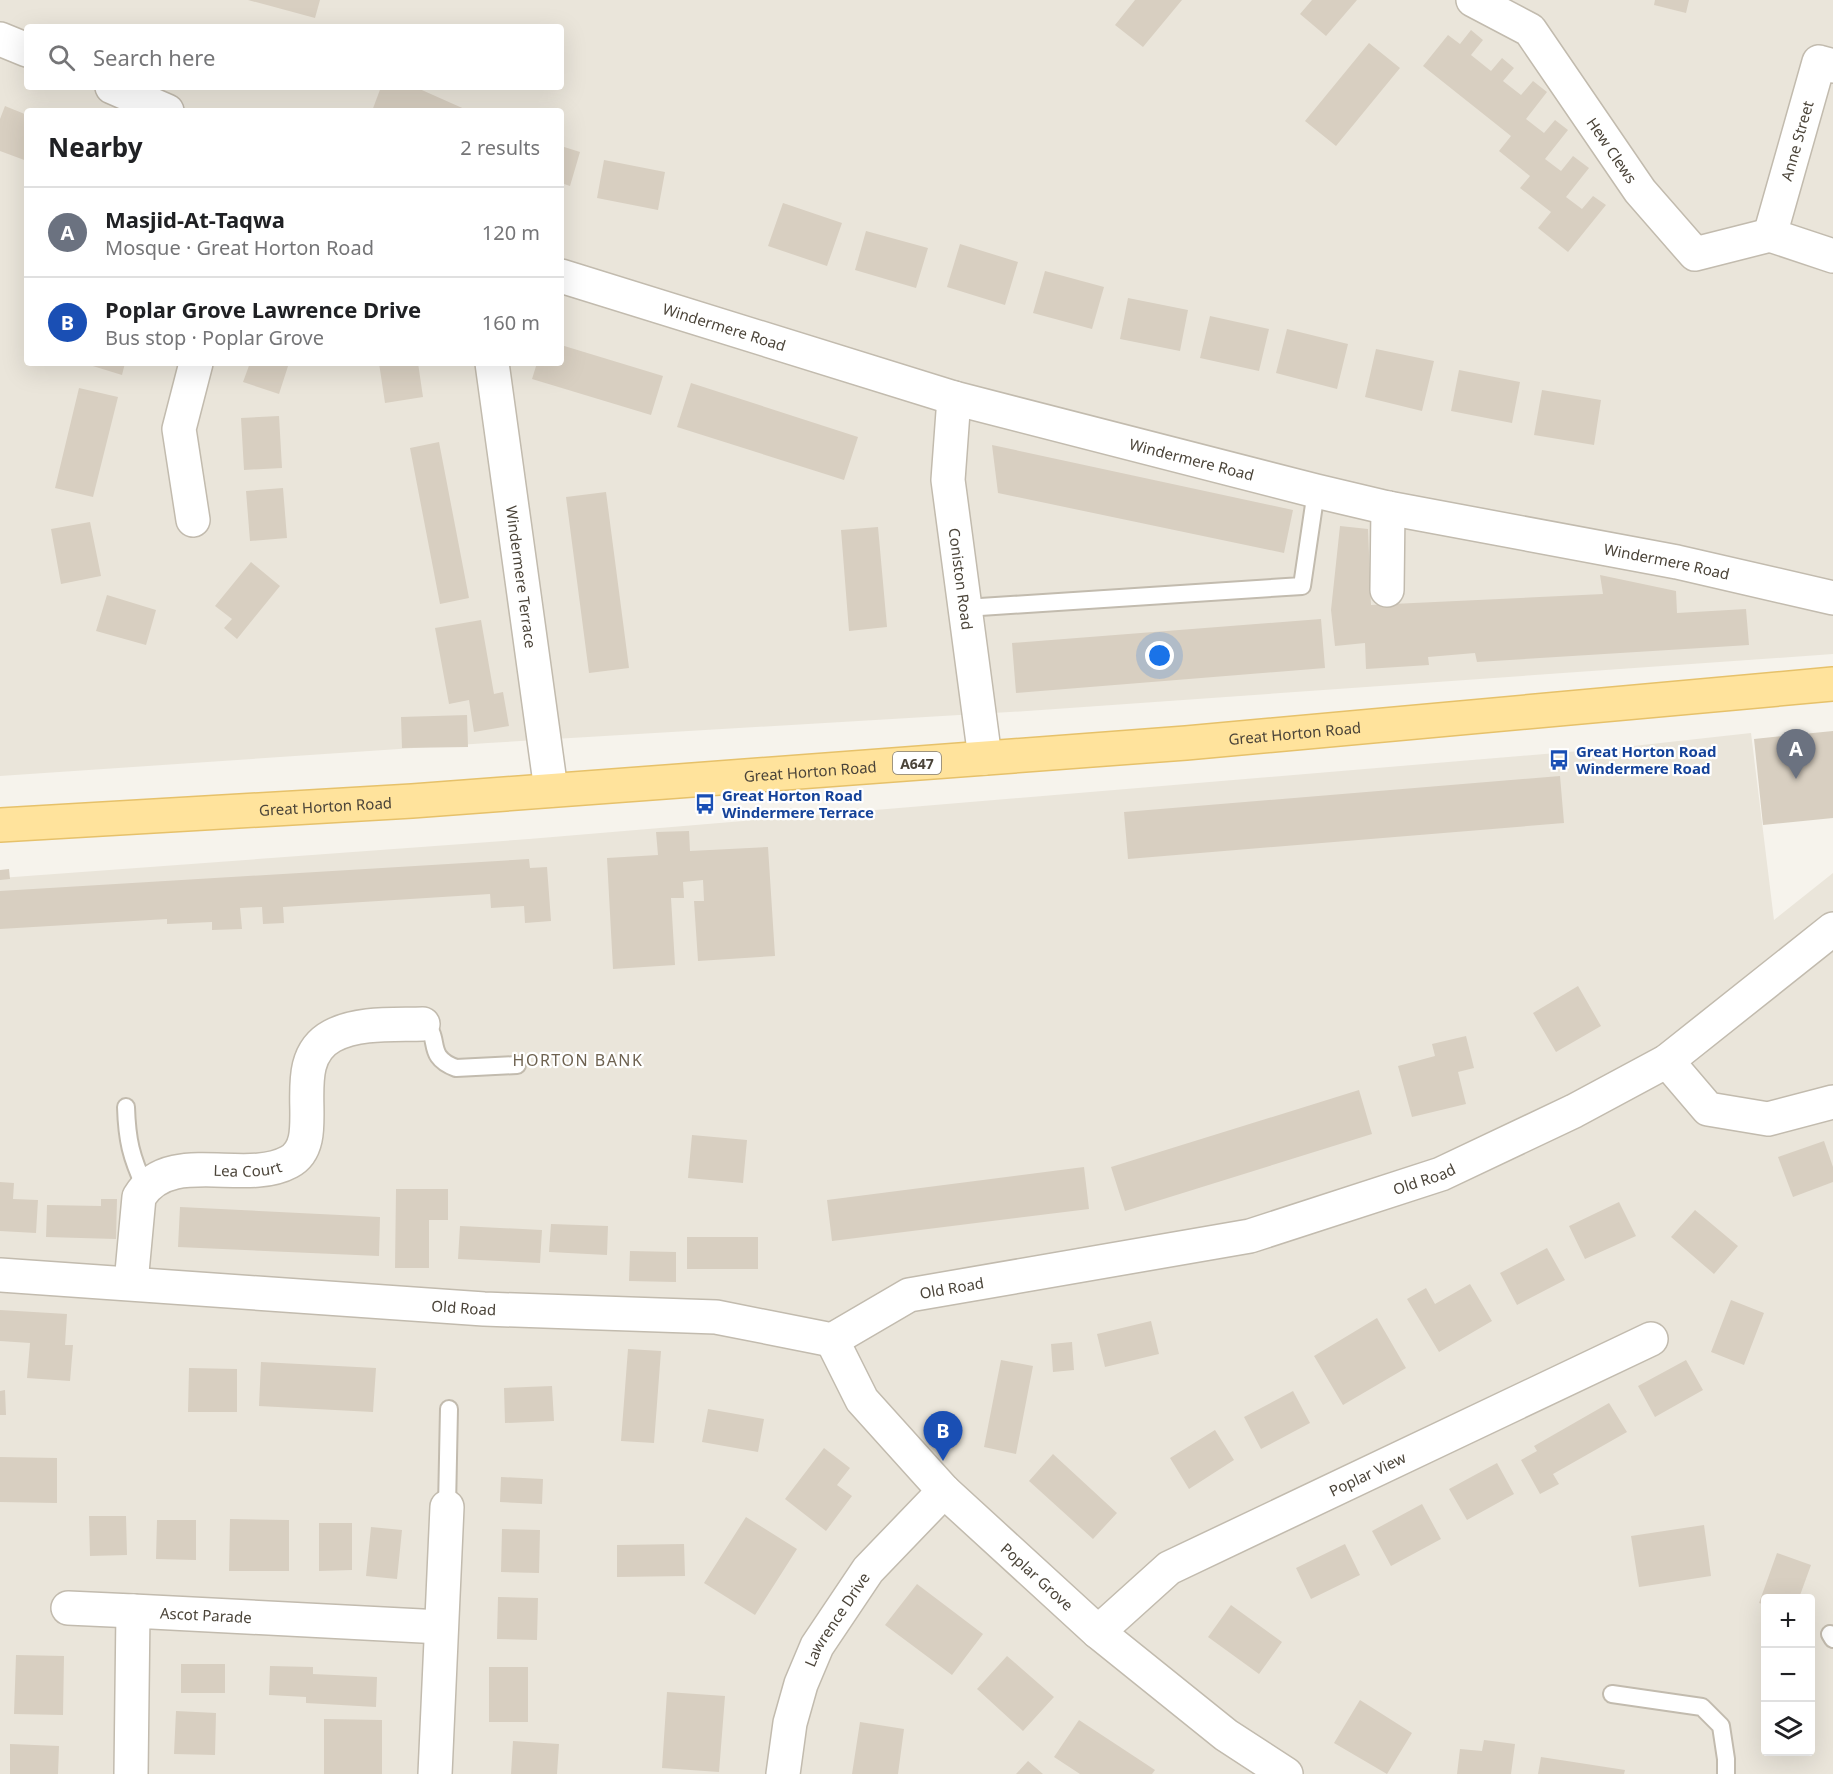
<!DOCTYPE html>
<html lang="en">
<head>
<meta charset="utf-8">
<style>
  :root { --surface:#fff; --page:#f6f6f6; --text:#202124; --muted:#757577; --line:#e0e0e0; --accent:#fc3f1d }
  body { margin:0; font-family:"Noto Sans",sans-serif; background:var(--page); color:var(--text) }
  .controls { position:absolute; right:18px; bottom:18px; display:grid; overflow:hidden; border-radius:6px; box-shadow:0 6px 24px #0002 }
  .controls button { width:54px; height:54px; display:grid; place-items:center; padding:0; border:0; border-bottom:2px solid var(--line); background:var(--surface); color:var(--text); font:30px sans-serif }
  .you { position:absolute; left:1160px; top:656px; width:21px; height:21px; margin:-15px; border:4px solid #fff; border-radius:50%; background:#1a73e8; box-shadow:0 0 0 9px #1a73e833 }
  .badge { display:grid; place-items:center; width:39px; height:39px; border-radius:50%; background:var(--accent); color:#fff; font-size:20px; font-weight:700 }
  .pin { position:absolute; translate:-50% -50px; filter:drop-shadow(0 2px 3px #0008) }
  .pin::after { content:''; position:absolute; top:32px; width:21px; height:18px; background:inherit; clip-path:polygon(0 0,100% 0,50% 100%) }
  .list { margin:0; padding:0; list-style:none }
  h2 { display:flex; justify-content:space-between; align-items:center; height:78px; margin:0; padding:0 24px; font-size:26px }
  h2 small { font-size:20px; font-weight:400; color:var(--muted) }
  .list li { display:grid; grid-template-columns:39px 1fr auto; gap:18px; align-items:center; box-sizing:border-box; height:90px; padding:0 24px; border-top:2px solid var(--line) }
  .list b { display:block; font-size:22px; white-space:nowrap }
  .list p { margin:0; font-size:20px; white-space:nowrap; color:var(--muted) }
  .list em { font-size:20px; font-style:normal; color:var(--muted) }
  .icon { flex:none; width:33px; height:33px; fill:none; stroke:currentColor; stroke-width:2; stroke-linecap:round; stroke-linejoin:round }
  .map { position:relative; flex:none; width:1833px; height:1774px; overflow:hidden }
  .search { position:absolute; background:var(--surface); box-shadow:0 6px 24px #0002; left:24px; top:24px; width:540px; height:66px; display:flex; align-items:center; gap:15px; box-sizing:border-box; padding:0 21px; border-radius:6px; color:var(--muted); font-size:22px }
  .panel { position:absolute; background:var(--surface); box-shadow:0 6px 24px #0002; left:24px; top:108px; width:540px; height:258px; border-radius:6px }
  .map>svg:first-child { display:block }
</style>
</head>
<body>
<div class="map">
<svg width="1833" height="1774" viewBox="0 0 1833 1774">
  <rect width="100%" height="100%" fill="#f6f3ec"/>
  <path fill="#eae5da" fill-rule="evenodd" d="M 0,0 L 1833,0 L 1833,654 L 1027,711 L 488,743 L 0,776 ZM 27,27 L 561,27 L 561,87 L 27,87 ZM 27,111 L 561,111 L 561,363 L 27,363 Z
    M 1751,733 L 1774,920 L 1833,873 L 1833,1774 L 0,1774 L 0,878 L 529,839 L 1615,748 ZM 1766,1598 L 1810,1598 L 1810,1752 L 1766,1752 Z"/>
  <path fill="#d8cfc1" d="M 248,0 L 320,0 L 315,18 Z
    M 1135,0 L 1182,0 L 1143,47 L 1115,25 Z
    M 1312,0 L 1357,0 L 1326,36 L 1300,14 Z
    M 1655,0 L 1689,0 L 1686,13 L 1654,5 Z
    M 1471,30 L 1483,40 L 1471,55 L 1491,71 L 1502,58 L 1514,68 L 1503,81 L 1521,95 L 1533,81 L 1547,92 L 1526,119 L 1544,133 L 1555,120 L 1568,130 L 1545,159 L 1561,171 L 1573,156 L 1589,168 L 1566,197 L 1582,209 L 1593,196 L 1606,205 L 1568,252 L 1538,228 L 1551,212 L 1520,188 L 1530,176 L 1499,151 L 1511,136 L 1423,66 L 1448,35 L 1460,44 Z
    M 1369,43 L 1400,68 L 1336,146 L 1305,121 Z
    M 381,87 L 415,87 L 469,111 L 372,111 Z
    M 5,106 L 27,115 L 27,161 L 0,151 L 0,119 Z
    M 561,146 L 580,152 L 570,186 L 561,183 Z
    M 604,160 L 665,172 L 658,210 L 597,198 Z
    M 783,203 L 842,223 L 827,266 L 768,246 Z
    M 866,231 L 928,248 L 916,288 L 855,270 Z
    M 960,244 L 1018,262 L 1005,305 L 947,287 Z
    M 1045,271 L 1104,287 L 1092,329 L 1033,313 Z
    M 1128,298 L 1188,310 L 1180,351 L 1120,339 Z
    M 1210,316 L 1269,329 L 1259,371 L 1200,358 Z
    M 1287,329 L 1348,344 L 1337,389 L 1276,373 Z
    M 561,345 L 663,376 L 651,415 L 532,379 L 537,363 L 561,363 Z
    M 1376,349 L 1434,361 L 1422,411 L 1365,397 Z
    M 83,363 L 125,363 L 122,375 Z
    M 250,363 L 289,363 L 279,394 L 243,382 Z
    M 379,363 L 418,363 L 423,397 L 385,403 Z
    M 1459,370 L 1520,382 L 1512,423 L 1451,411 Z
    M 691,383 L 858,437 L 844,480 L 677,427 Z
    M 79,388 L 118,397 L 93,497 L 55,488 Z
    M 1542,390 L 1601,400 L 1594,445 L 1534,435 Z
    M 279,416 L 282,468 L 244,470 L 241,418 Z
    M 439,442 L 469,598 L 440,604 L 410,448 Z
    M 992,445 L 1293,510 L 1284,553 L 998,493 Z
    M 283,488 L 287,538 L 250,541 L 246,491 Z
    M 606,492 L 629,668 L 589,673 L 566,497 Z
    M 90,522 L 101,576 L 61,584 L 51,529 Z
    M 1340,526 L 1368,529 L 1371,605 L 1603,594 L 1600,575 L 1676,591 L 1677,613 L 1746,609 L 1749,645 L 1477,662 L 1475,653 L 1428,657 L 1429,665 L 1366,669 L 1365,643 L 1335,646 L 1331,610 Z
    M 878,527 L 887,627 L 849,631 L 841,530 Z
    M 251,562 L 280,586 L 237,639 L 224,628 L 232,619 L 215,606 Z
    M 107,595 L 156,610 L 146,645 L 96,631 Z
    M 1321,619 L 1325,668 L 1016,693 L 1012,643 Z
    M 481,620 L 494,694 L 503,692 L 509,726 L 474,732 L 469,700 L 449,704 L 435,628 Z
    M 467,715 L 468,747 L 402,748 L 401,717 Z
    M 1833,731 L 1833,818 L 1763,825 L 1754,739 Z
    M 1560,776 L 1564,823 L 1128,859 L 1124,812 Z
    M 689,831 L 690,851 L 768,847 L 775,956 L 698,961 L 694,901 L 704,901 L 703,880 L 683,882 L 684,898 L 671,898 L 675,965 L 613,969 L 607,858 L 658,855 L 656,832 Z
    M 529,859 L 530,868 L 547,867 L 551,921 L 525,923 L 524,906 L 491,908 L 490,894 L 283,907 L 284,923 L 263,924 L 262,907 L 240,908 L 242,929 L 212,930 L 212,922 L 167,924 L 167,919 L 0,929 L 0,891 Z
    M 9,869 L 10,879 L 0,880 L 0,870 Z
    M 1578,986 L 1601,1026 L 1556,1052 L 1533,1013 Z
    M 1466,1036 L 1474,1068 L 1458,1072 L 1466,1104 L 1412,1117 L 1398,1066 L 1435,1056 L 1432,1044 Z
    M 1359,1090 L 1372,1134 L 1125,1211 L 1111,1167 Z
    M 692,1135 L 747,1140 L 743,1183 L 688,1178 Z
    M 1824,1141 L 1833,1167 L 1833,1182 L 1793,1197 L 1778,1157 Z
    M 1084,1167 L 1089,1209 L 832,1241 L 827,1200 Z
    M 0,1182 L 14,1183 L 13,1199 L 38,1200 L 36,1233 L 0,1231 Z
    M 396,1189 L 448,1189 L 448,1220 L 429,1220 L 429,1268 L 395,1268 Z
    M 101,1199 L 117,1199 L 116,1239 L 46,1237 L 47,1205 L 101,1206 Z
    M 1619,1202 L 1636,1236 L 1585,1259 L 1569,1226 Z
    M 180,1207 L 380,1217 L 379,1256 L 178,1247 Z
    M 1695,1210 L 1738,1246 L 1714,1274 L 1671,1237 Z
    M 551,1224 L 608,1226 L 607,1255 L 549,1252 Z
    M 460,1226 L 542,1230 L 540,1263 L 458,1259 Z
    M 687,1237 L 758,1237 L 758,1269 L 687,1269 Z
    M 1547,1248 L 1565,1280 L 1517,1305 L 1500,1273 Z
    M 630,1251 L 676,1252 L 676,1282 L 629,1281 Z
    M 1470,1284 L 1492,1321 L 1439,1352 L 1407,1299 L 1426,1288 L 1435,1304 Z
    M 1731,1300 L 1764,1313 L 1744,1365 L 1711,1352 Z
    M 0,1310 L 67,1314 L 65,1345 L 73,1345 L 70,1381 L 27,1378 L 30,1343 L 0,1341 Z
    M 1377,1318 L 1406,1368 L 1343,1405 L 1314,1356 Z
    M 1151,1321 L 1159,1354 L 1105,1367 L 1097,1334 Z
    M 1072,1342 L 1074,1370 L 1053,1372 L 1051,1344 Z
    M 628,1349 L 661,1351 L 654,1443 L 621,1441 Z
    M 1001,1360 L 1033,1366 L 1016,1454 L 984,1447 Z
    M 1686,1360 L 1703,1390 L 1655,1417 L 1638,1386 Z
    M 261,1362 L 376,1368 L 373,1412 L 259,1406 Z
    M 189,1368 L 237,1369 L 237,1412 L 188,1412 Z
    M 552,1386 L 554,1421 L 505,1423 L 504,1388 Z
    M 5,1390 L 6,1415 L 0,1415 L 0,1391 Z
    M 1293,1391 L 1310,1423 L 1261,1449 L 1244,1417 Z
    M 1609,1403 L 1627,1432 L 1553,1474 L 1559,1484 L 1540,1494 L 1521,1460 L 1537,1451 L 1534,1446 Z
    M 708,1409 L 764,1419 L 758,1452 L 702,1442 Z
    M 1215,1430 L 1234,1460 L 1189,1489 L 1170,1458 Z
    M 824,1448 L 850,1468 L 837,1485 L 852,1496 L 826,1531 L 785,1499 Z
    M 1053,1454 L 1117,1513 L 1093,1539 L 1029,1481 Z
    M 0,1457 L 57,1458 L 57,1503 L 0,1502 Z
    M 1497,1463 L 1514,1494 L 1467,1520 L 1449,1489 Z
    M 501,1477 L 543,1479 L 542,1504 L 500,1502 Z
    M 1422,1504 L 1441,1539 L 1391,1566 L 1372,1531 Z
    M 89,1516 L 126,1516 L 127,1555 L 90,1556 Z
    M 746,1517 L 797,1549 L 755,1615 L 704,1583 Z
    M 230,1519 L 289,1520 L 289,1571 L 229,1571 Z
    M 157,1520 L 196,1520 L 196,1560 L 156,1559 Z
    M 319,1523 L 352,1523 L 352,1570 L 319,1571 Z
    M 1704,1525 L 1711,1576 L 1639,1587 L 1631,1536 Z
    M 371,1527 L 402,1530 L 397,1579 L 366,1576 Z
    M 502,1529 L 540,1530 L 539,1573 L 501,1572 Z
    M 684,1544 L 685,1576 L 617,1577 L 617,1545 Z
    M 1345,1544 L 1360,1575 L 1311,1599 L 1296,1568 Z
    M 1777,1553 L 1811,1565 L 1799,1598 L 1766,1598 L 1766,1605 L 1759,1603 Z
    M 917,1584 L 983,1634 L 952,1675 L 885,1625 Z
    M 498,1597 L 538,1598 L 537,1640 L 497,1639 Z
    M 1231,1605 L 1282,1642 L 1259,1674 L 1208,1637 Z
    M 16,1655 L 64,1656 L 63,1715 L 14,1714 Z
    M 1007,1656 L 1054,1697 L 1023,1731 L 977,1689 Z
    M 181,1664 L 225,1664 L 225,1693 L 181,1693 Z
    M 270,1666 L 313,1667 L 313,1674 L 377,1677 L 376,1707 L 306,1703 L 306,1697 L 269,1695 Z
    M 489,1667 L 528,1667 L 528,1722 L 489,1722 Z
    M 667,1692 L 725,1696 L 719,1772 L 662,1768 Z
    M 1360,1700 L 1412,1733 L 1387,1774 L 1334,1743 Z
    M 176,1711 L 216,1713 L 215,1755 L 174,1754 Z
    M 324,1719 L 382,1720 L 382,1774 L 324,1774 Z
    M 1079,1720 L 1155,1770 L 1152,1774 L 1080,1774 L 1054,1757 Z
    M 860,1722 L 904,1729 L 898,1774 L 852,1774 Z
    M 1484,1740 L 1515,1744 L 1511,1774 L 1457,1774 L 1460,1749 L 1482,1751 Z
    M 513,1741 L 559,1744 L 557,1774 L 511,1774 Z
    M 10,1744 L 59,1746 L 58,1774 L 10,1774 Z
    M 1541,1757 L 1625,1770 L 1624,1774 L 1538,1774 Z
    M 1028,1761 L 1043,1774 L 1016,1774 Z"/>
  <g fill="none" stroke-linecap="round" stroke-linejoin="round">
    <g stroke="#c2bbae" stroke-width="20">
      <path id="service" d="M 965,608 L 1302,586 L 1316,491
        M 423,1024 C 443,1036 423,1056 456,1068 L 517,1065
        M 126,1107 C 127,1140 131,1157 145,1187
        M 447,1507 L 449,1409
        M 1830,1634 L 1833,1639
        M 1612,1694 L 1702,1707 L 1721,1726 L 1726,1759 L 1726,1774"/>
    </g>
    <g stroke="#c2bbae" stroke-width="36">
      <g id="minor">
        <path id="s1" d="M 1473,0 L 1530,30 L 1640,191 L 1695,254 L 1770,235"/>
        <path d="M 0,39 L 27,50"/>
        <path d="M 112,87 L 167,111"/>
        <path id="s2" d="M 1770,235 L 1819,62 L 1833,66"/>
        <path d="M 1770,235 L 1833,256"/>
        <path id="s3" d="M 561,276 L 954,398 L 1316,491 L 1388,508 L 1677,562 L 1833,598"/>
        <path id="s4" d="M 492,363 L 551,790"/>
        <path id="s5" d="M 954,398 L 948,480 L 985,758"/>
        <path d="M 193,520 L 179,429 L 196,363"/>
        <path d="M 1387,590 L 1388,508"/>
        <path d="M 1667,1061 L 1708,1109 L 1768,1119 L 1833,1102"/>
        <path id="s6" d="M 0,1275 L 484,1309 L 716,1317 L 832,1340 L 909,1295 L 1250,1236 L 1441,1174 L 1574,1111 L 1667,1061 L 1833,929"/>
        <path id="s7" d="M 131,1283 L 139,1197 C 169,1147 245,1186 289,1162 C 329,1141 282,1063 332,1036 C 359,1022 394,1025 423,1024"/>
        <path id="s8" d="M 832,1340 L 862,1400 L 944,1491 L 1098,1632 L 1226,1735 L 1286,1774"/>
        <path d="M 68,1608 L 133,1611"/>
        <path id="s9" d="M 1098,1632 L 1169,1568 L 1651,1339"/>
        <path id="s10" d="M 131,1774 L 133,1611 L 441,1627"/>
        <path d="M 435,1774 L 447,1507"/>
        <path id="s11" d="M 783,1774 L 790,1723 L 801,1684 L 817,1646 L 868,1570 L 944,1491"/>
      </g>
    </g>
    <g stroke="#e6c16a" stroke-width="36">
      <g id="primary">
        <path id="s12" d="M 0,825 L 412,801 L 1186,743 L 1833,684"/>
      </g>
    </g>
    <use href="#service" stroke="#fff" stroke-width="16"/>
    <use href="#minor" stroke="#fff" stroke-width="33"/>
    <use href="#primary" stroke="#ffe39c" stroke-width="33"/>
  </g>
  <defs>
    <g id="bus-bare" transform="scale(1.62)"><path d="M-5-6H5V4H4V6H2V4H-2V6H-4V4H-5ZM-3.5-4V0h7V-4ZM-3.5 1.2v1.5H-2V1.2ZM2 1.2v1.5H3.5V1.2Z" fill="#1a4fb4" stroke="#fff" stroke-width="2.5" paint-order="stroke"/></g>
  </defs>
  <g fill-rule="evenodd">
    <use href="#bus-bare" x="1559" y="760"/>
    <use href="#bus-bare" x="705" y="804"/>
  </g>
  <g text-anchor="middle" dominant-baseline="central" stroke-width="4.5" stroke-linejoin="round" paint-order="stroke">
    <rect fill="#fff" stroke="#817c74" stroke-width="1.5" x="893" y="752" width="48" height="22" rx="4.5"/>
    <g font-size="14" font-weight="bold" fill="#4b4439">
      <text x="917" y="763">A647</text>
    </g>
    <g font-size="15" fill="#4b4439" stroke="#fff">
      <text stroke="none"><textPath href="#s2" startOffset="98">Anne Street</textPath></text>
      <text stroke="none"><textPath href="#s1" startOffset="210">Hew Clews</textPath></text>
      <text stroke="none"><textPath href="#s3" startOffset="171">Windermere Road</textPath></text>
      <text stroke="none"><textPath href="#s3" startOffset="657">Windermere Road</textPath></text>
      <text stroke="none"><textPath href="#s3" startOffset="1143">Windermere Road</textPath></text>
      <text stroke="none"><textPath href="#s4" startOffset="216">Windermere Terrace</textPath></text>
      <text stroke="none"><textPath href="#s5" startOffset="182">Coniston Road</textPath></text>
      <text stroke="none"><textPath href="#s12" startOffset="1298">Great Horton Road</textPath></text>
      <text stroke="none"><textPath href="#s12" startOffset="812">Great Horton Road</textPath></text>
      <text stroke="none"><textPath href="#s12" startOffset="326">Great Horton Road</textPath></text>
      <text stroke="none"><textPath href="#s7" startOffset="204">Lea Court</textPath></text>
      <text stroke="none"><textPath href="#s6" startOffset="1454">Old Road</textPath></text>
      <text stroke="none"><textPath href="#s6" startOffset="968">Old Road</textPath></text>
      <text stroke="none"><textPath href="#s6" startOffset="465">Old Road</textPath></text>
      <text stroke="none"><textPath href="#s9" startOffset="315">Poplar View</textPath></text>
      <text stroke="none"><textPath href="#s8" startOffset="316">Poplar Grove</textPath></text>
      <text stroke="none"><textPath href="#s10" startOffset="236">Ascot Parade</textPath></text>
      <text stroke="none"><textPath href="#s11" startOffset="166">Lawrence Drive</textPath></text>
    </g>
    <g font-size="15" font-weight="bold" fill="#164399" stroke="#fff" text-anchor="start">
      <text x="1576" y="751">Great Horton Road<tspan x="1576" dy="17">Windermere Road</tspan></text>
      <text x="722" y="795">Great Horton Road<tspan x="722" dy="17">Windermere Terrace</tspan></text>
    </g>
    <g font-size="16" letter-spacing="1.5" fill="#6e6250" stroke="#fff">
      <text x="578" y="1060">HORTON BANK</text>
    </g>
  </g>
</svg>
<div class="controls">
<button>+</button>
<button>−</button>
<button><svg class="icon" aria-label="layers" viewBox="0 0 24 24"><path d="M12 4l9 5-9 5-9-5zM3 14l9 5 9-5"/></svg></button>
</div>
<div class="you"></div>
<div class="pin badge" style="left:1796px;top:779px;background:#6b7280">A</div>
<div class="pin badge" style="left:943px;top:1461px;background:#1a4fb4">B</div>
<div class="search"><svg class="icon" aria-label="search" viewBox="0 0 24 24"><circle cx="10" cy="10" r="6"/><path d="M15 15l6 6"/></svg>Search here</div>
<section class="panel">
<h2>Nearby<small>2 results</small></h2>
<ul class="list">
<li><span class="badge" style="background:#6b7280">A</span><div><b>Masjid-At-Taqwa</b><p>Mosque · Great Horton Road</p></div><em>120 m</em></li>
<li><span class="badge" style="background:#1a4fb4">B</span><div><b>Poplar Grove Lawrence Drive</b><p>Bus stop · Poplar Grove</p></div><em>160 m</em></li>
</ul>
</section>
</div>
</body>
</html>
